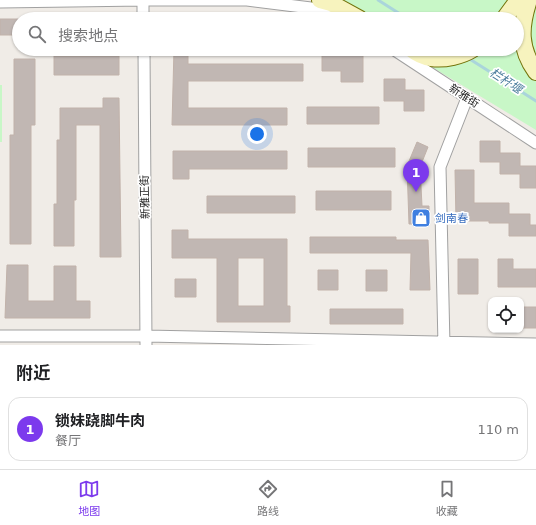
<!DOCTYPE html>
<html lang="zh">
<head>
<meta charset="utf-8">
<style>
  :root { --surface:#fff; --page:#f2f2f2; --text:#202124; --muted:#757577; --line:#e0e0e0; --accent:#7c3aed }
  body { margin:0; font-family:"DejaVu Sans","Noto Sans SC",sans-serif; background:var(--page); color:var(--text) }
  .controls { position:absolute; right:12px; bottom:12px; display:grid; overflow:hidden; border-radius:8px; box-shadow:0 1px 3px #0004 }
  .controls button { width:36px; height:36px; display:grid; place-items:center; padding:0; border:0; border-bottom:1px solid var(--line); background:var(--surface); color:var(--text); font:20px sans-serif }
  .you { position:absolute; left:257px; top:134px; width:14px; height:14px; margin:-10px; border:3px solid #fff; border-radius:50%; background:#1a73e8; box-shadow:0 0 0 6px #1a73e833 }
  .badge { display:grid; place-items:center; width:26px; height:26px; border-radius:50%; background:var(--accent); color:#fff; font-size:13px; font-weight:700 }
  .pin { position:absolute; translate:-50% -33px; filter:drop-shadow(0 1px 2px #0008) }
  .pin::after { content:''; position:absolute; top:21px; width:14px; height:12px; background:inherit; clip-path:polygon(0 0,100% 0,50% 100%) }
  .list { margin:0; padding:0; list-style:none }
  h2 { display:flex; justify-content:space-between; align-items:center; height:52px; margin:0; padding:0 16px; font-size:17px }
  h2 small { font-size:13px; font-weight:400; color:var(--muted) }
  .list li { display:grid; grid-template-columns:26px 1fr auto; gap:12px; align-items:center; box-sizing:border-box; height:64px; margin:0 8px 8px; padding:0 8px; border:1px solid var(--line); border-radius:12px }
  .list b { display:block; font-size:15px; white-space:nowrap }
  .list p { margin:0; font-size:13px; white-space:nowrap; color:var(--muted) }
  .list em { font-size:13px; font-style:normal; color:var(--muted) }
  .icon { flex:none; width:22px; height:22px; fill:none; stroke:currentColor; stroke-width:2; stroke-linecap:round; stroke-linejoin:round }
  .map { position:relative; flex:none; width:536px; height:345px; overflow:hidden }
  .search { position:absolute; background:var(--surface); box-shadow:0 1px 3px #0004; left:12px; right:12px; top:12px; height:44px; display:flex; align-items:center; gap:10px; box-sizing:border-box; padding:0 14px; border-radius:22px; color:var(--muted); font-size:15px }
  .sheet { height:124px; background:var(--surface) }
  nav { display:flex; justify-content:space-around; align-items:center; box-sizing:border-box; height:56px; border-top:1px solid var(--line); background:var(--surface); font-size:11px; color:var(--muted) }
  nav a { display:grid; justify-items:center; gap:2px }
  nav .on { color:var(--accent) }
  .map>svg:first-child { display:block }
</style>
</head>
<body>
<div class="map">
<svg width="536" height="345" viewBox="0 0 536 345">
  <rect width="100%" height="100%" fill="#f0ece7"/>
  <path fill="#c8f7c7" d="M 320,0 L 536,0 L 536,130 L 402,49 L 517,49 L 517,19 L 352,19 Z
    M 0,85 L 2,85 L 2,142 L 0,142 Z"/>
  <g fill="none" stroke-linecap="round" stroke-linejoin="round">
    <path stroke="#aad5db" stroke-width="3" d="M 378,0 L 408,19
      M 468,58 L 536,101"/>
  </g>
  <path fill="#c1b7b3" stroke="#c1b2aa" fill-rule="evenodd" d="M 0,19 L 19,19 L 19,35 L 0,35 Z
    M 174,49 L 188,49 L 188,64 L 303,64 L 303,81 L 188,81 L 188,108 L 287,108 L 287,125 L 172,125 Z
    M 322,49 L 363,49 L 363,82 L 341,82 L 341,71 L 322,71 Z
    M 54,56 L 119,56 L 119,75 L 54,75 Z
    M 14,59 L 35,59 L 35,125 L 31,125 L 31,244 L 10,244 L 10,135 L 14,135 Z
    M 384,79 L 405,79 L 405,90 L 424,90 L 424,111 L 404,111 L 404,101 L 384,101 Z
    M 103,98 L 119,98 L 121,257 L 100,257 L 100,125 L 76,125 L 76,200 L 74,200 L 74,246 L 54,246 L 54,204 L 57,204 L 57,140 L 60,140 L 60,108 L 103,108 Z
    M 307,107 L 379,107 L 379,124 L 307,124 Z
    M 480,141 L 500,141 L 500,153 L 520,153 L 520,166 L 536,166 L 536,188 L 520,188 L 520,174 L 500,174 L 500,162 L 480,162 Z
    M 417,142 L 428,147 L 420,167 L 422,206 L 429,206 L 429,224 L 409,224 L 407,166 Z
    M 308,148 L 395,148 L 395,167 L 308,167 Z
    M 173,151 L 287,151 L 287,169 L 189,169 L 189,179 L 173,179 Z
    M 455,170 L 474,170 L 474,203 L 509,203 L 509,214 L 530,214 L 530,225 L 536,225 L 536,236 L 509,236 L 509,223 L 489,223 L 489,221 L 456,221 Z
    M 316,191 L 391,191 L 391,210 L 316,210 Z
    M 207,196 L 295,196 L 295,213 L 207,213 Z
    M 172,230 L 188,230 L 188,239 L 287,239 L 287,306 L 290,306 L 290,322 L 217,322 L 217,258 L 172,258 ZM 238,258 L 264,258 L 264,306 L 238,306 Z
    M 310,237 L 396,237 L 396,240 L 428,240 L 430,290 L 410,290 L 411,253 L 310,253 Z
    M 458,259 L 478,259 L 478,294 L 458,294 Z
    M 498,259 L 513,259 L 513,269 L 536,269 L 536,287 L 498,287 Z
    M 7,265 L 28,265 L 28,301 L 54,301 L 54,266 L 76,266 L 76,301 L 90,301 L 90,318 L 5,318 Z
    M 318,270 L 338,270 L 338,290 L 318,290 Z
    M 366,270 L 387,270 L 387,291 L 366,291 Z
    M 175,279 L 196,279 L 196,297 L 175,297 Z
    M 521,307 L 536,307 L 536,328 L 521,328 Z
    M 330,309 L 403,309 L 403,324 L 330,324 Z"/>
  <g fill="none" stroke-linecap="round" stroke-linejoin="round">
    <g stroke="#a1a1a1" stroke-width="13">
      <path id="street" d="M 143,0 L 143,19
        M 144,0 L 247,0 L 319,9 L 340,19
        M 0,2 L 143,0
        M 144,49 L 146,345
        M 393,49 L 536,143
        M 0,336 L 146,336 L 536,344
        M 444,345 L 440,167 L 467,98"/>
    </g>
    <g stroke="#73730a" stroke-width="18">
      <path id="secondary" d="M 320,0 L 331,3 L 360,19
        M 529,0 C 520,27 519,48 536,72
        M 504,19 L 518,0
        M 411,49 C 416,53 424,57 431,58 C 445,60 462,56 473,49"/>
    </g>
    <use href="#street" stroke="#fff" stroke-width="11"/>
    <use href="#secondary" stroke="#f7f3be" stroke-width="16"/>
  </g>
  <defs>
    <g id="shop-square" transform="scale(1)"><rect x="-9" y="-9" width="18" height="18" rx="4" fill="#3f7fe0" stroke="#fff"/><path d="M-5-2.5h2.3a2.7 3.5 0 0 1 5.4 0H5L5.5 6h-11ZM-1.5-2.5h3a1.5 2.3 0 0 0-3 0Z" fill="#fff"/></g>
  </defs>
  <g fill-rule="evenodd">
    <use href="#shop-square" x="421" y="218"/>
  </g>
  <g text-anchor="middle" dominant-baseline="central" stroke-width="3.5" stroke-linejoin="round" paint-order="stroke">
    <g font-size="11" fill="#202020" stroke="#fff">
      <text transform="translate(464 96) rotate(33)">新雅街</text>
      <text transform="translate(145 197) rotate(-91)">新雅正街</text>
    </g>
    <g font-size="11" fill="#366cbe" stroke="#fff" text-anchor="start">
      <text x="435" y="218">剑南春</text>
    </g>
    <g font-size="12" font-style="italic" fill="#4a7c9c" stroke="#fff">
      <text transform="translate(506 81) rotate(33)">栏杆堰</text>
    </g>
  </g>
</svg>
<div class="controls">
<button><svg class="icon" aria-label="locate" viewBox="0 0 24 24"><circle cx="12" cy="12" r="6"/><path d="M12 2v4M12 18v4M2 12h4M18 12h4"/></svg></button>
</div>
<div class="you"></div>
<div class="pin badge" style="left:416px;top:192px">1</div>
<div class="search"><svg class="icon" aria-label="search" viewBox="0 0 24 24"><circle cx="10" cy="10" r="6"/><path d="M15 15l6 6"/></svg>搜索地点</div>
</div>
<section class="sheet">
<h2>附近<small></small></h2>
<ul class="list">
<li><span class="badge">1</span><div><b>锁妹跷脚牛肉</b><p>餐厅</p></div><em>110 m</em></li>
</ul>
</section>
<nav>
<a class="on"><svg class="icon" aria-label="map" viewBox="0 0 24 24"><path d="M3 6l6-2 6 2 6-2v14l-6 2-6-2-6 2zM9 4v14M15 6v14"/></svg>地图</a>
<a><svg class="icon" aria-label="directions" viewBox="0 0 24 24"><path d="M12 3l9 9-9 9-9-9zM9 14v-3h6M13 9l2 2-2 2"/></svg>路线</a>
<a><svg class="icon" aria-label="saved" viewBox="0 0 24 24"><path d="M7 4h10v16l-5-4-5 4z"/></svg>收藏</a>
</nav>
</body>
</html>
